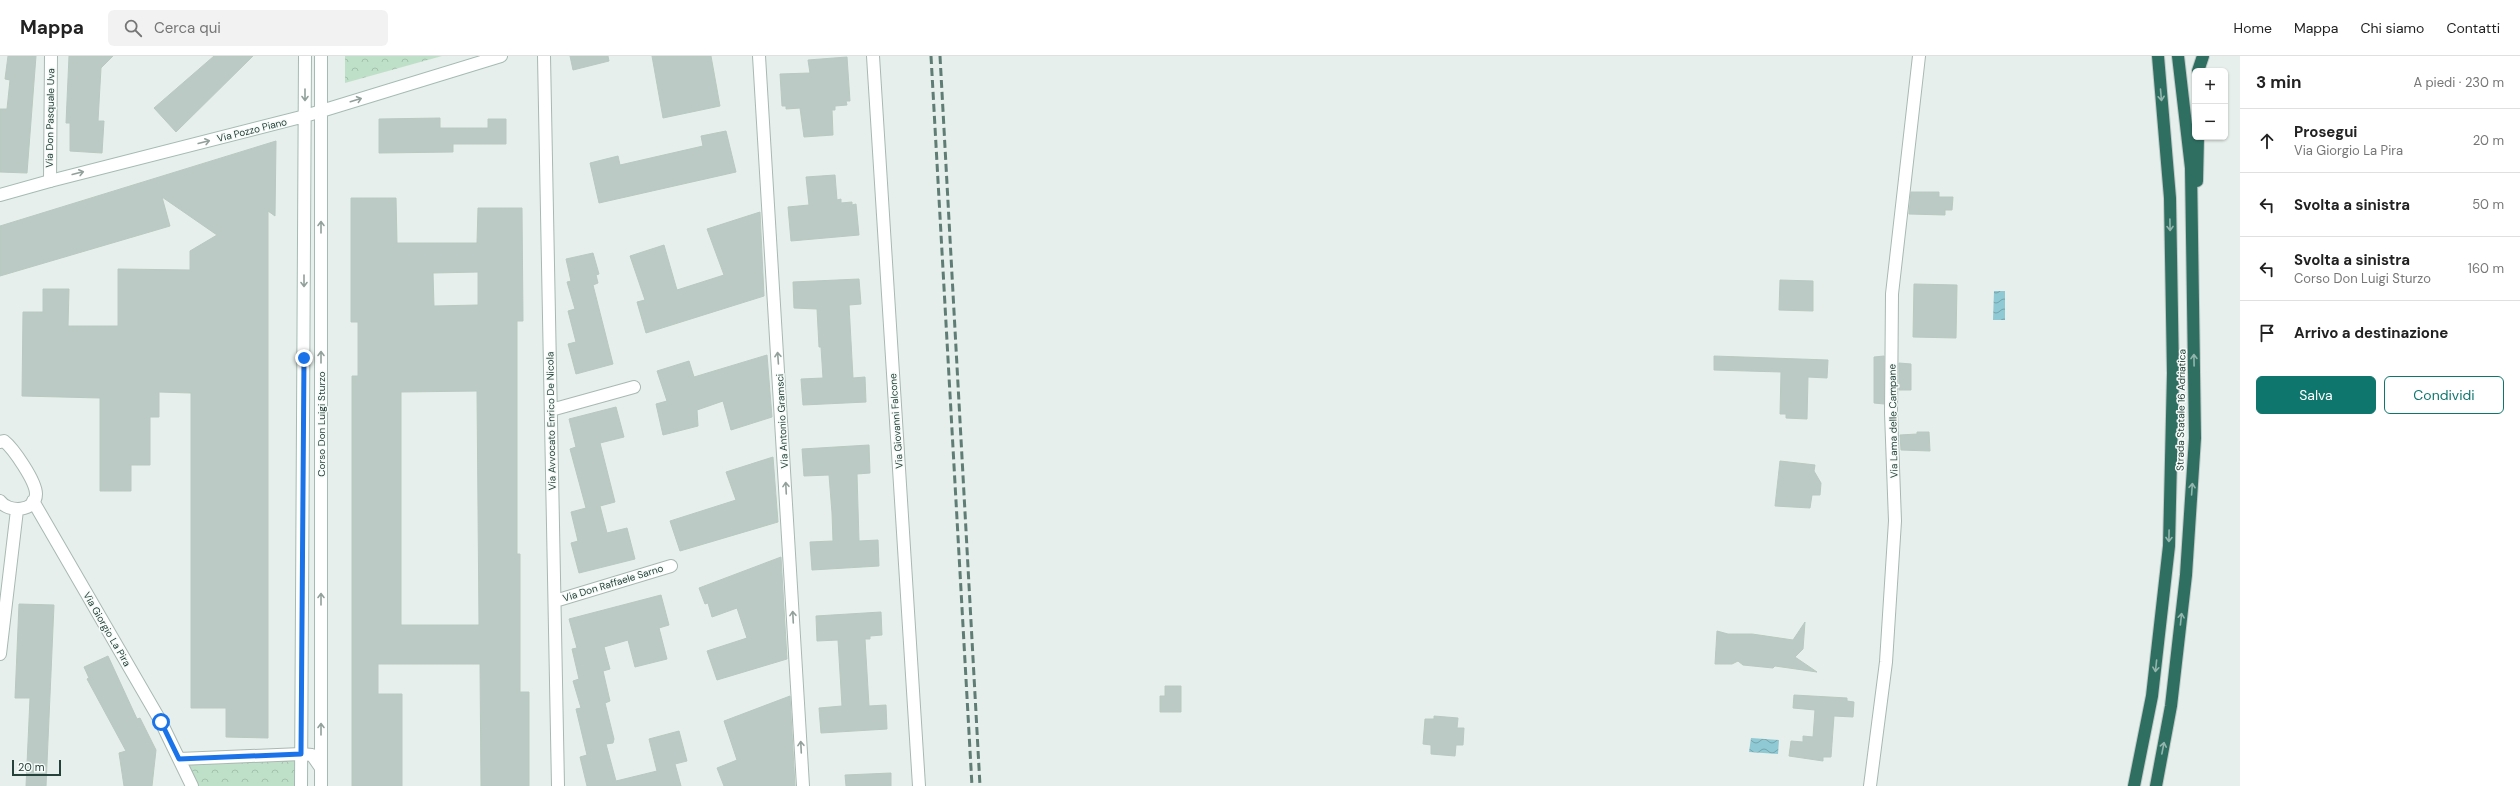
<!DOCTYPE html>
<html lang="it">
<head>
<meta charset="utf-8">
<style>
  :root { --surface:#fff; --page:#f2f2f2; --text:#222; --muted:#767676; --line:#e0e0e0; --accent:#0f766e }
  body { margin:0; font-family:"DM Sans",sans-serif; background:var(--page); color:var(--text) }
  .controls { position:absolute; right:12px; top:12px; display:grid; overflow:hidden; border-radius:6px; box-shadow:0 1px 3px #0004 }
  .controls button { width:36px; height:36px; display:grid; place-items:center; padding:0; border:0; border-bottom:1px solid var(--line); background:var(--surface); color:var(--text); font:20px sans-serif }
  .scale { position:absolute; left:12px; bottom:10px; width:49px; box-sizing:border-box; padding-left:4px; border:2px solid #24423a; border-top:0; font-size:11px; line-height:14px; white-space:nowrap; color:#24423a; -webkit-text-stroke:3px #f7fbf9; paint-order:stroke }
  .stop { position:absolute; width:12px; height:12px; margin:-9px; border:3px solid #1a73e8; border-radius:50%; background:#fff }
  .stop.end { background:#1a73e8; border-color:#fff; box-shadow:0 1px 4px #0008 }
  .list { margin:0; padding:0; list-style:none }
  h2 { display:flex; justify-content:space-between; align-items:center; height:52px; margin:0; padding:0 16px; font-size:17px }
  h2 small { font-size:13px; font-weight:400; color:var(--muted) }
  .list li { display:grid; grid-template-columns:26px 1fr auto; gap:12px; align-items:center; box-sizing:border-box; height:64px; padding:0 16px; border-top:1px solid var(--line) }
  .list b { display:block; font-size:15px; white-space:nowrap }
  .list p { margin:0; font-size:13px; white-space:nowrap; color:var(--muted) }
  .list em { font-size:13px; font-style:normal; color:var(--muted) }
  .actions { display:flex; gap:8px; padding:12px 16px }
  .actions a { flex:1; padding:9px 0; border:1px solid var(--accent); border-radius:6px; text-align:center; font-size:14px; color:var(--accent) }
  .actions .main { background:var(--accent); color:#fff }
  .icon { flex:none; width:22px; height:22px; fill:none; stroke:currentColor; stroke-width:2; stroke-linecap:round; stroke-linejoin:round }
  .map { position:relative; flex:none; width:2240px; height:730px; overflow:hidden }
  header { display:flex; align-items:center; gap:24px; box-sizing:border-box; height:56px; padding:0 20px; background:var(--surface); border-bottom:1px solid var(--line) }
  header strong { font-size:19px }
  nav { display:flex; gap:22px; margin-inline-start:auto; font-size:14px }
  .search { width:280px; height:36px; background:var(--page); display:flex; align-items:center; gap:10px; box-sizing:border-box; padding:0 14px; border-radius:6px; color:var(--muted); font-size:15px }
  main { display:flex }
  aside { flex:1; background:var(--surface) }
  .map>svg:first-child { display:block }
</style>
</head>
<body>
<header>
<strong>Mappa</strong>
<div class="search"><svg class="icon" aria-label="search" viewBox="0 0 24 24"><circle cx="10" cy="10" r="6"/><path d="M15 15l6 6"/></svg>Cerca qui</div>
<nav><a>Home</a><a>Mappa</a><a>Chi siamo</a><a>Contatti</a></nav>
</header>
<main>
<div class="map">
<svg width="2240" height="730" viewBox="0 0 2240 730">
  <defs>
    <pattern id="park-crowns" width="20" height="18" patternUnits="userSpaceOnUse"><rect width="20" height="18" fill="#bfe0c8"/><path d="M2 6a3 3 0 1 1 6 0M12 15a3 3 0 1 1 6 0" fill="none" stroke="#a4c1ad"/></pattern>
    <pattern id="water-waves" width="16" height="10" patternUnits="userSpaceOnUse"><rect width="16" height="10" fill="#8ec9d4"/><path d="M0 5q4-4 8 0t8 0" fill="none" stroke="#74a5ad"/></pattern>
  </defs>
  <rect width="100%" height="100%" fill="#e6efeb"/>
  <path fill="url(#park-crowns)" d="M 345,0 L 442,0 L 345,27 Z
    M 296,704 L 296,730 L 199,730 L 187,708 Z"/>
  <path fill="url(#water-waves)" d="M 1994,235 L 2005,235 L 2005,264 L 1993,264 Z
    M 1751,682 L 1779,684 L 1778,698 L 1749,696 Z"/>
  <path fill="#bbcac4" stroke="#b8c9c2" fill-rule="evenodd" d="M 8,0 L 36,0 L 27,117 L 0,116 L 0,53 L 7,53 L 10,24 L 5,23 Z
    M 69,0 L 113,0 L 101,12 L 98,65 L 104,65 L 102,97 L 70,95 L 70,67 L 66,67 Z
    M 214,0 L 253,0 L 176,76 L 154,52 Z
    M 570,0 L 608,0 L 609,5 L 573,14 Z
    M 652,0 L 711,0 L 720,50 L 663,62 Z
    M 847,1 L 850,45 L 846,45 L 847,49 L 835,50 L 835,54 L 832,54 L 833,79 L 804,81 L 800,52 L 786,53 L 786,50 L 782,50 L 780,18 L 810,17 L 808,4 Z
    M 440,62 L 440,72 L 488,72 L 488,63 L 506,63 L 506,88 L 453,88 L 453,96 L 379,97 L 379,63 Z
    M 726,75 L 736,116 L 599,147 L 590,107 L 618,100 L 620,109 L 703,90 L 701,80 Z
    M 276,85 L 275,160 L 268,155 L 268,682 L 226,681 L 226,652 L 191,652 L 191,337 L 159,336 L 159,361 L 150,361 L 150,409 L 131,409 L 131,435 L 100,435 L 100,342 L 22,340 L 23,256 L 43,256 L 43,233 L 69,233 L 68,270 L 118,270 L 118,213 L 190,214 L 190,195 L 217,179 L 162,141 L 170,170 L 0,220 L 0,170 Z
    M 835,119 L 837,144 L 841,143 L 841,147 L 852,146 L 852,149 L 856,148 L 859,179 L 791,185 L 788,151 L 809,149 L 806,121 Z
    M 1911,136 L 1939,136 L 1939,141 L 1953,141 L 1952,154 L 1945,154 L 1945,159 L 1909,158 Z
    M 351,142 L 396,142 L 397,187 L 477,187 L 478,152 L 522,152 L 523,265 L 517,265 L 517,498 L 520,498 L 520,636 L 529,636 L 529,730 L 481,730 L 480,608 L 378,608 L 378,638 L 402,638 L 402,730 L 352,730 L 352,320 L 358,320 L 358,266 L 351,266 ZM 478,216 L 478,249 L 434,250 L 433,217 ZM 477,335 L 479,569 L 401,569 L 401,336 Z
    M 760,156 L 764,240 L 646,277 L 637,246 L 645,244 L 630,200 L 664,189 L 677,234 L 724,219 L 707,173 Z
    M 593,197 L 599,218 L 596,219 L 598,227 L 593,229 L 613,308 L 576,318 L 568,288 L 576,286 L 568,255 L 575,253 L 567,226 L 571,225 L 566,203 Z
    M 859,223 L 861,248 L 849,249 L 853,322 L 865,321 L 866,346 L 803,349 L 801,323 L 823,322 L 821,291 L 819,291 L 817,253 L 794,252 L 793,226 Z
    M 1780,224 L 1813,225 L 1813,255 L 1779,254 Z
    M 1914,228 L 1957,229 L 1956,282 L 1913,281 Z
    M 767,299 L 772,361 L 731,374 L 723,345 L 697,354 L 698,370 L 663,379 L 656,348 L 667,345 L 657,315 L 689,305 L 694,321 Z
    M 1714,300 L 1828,304 L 1827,322 L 1808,321 L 1807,363 L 1786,362 L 1786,358 L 1780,358 L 1781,316 L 1714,314 Z
    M 1884,300 L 1884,348 L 1874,347 L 1874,301 Z
    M 1899,307 L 1911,308 L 1911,334 L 1899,334 Z
    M 616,351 L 624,381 L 600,387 L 615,446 L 600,450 L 607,477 L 627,472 L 635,503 L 579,517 L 571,487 L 578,485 L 571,456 L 586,452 L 570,393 L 576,391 L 569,363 Z
    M 1917,376 L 1929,376 L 1930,395 L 1901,394 L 1900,379 L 1917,378 Z
    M 869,389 L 870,417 L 857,418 L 859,485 L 878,484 L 879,510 L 812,514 L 810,486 L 833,485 L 832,457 L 829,419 L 804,420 L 802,393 Z
    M 773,401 L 778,466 L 680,495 L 670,465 L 736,444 L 726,416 Z
    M 1780,405 L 1815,409 L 1814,415 L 1821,427 L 1820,439 L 1812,439 L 1810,452 L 1775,450 Z
    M 781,501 L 787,603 L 717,624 L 707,595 L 747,582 L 737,552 L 712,561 L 708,547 L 705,548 L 699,532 Z
    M 661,539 L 669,569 L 659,572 L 667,603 L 635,611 L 628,584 L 604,591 L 610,613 L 603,615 L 610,645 L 605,647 L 614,683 L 613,687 L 606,688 L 616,725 L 657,715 L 649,683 L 679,675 L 687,705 L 675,708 L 681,730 L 587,730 L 580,701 L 587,699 L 576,653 L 581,652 L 573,625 L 579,623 L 572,593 L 577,592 L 569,563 Z
    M 19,548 L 54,549 L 46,730 L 26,730 L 30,642 L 15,642 Z
    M 881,556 L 882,579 L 870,580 L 870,583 L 865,583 L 869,650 L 886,649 L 887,673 L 821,677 L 819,652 L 842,650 L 838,584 L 817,585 L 816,560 Z
    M 1805,566 L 1803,593 L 1795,601 L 1817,616 L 1775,610 L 1773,612 L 1743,609 L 1738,605 L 1732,608 L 1715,608 L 1717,575 L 1728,578 L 1752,578 L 1793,584 Z
    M 108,600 L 137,663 L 140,662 L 156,694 L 152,730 L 124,730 L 119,697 L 126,695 L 87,623 L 89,622 L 84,611 Z
    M 1165,630 L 1181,630 L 1181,656 L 1160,656 L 1160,640 L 1165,640 Z
    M 1794,639 L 1847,642 L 1847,645 L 1854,646 L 1853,661 L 1834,660 L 1831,701 L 1823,701 L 1823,705 L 1789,700 L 1791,685 L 1803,686 L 1803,680 L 1813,681 L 1815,654 L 1793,652 Z
    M 790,640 L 795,730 L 724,730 L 717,712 L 737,704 L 724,665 Z
    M 1434,660 L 1458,662 L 1457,672 L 1464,672 L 1463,689 L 1456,689 L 1455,700 L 1431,698 L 1431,689 L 1423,688 L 1425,663 L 1434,663 Z
    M 891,717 L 891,730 L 846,730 L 845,719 Z"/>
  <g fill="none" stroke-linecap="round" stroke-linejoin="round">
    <g stroke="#a8b8b2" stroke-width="14">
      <path id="street" d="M 544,0 L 558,730
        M 759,0 L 803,730
        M 873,0 L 919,730
        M 50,125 L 51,0
        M 551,354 L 634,331
        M 0,386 L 4,385 C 13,392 36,425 36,438 C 36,456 8,457 0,445
        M 33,445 L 161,666 L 192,730
        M 555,545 L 671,510
        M 0,598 L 17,454
        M 179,703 L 301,698 L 312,699 L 321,712
        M 1870,730 L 1886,606 L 1895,465 L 1891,357 L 1892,238 L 1919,0"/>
    </g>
    <g stroke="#a4bbb3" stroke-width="14">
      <path id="secondary" d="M 321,0 L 321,730
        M 0,139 L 50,125 L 305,60 L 501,0
        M 301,730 L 305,0"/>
    </g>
    <g stroke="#c2cac8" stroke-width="14">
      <path id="highway" d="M 2198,15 L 2203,0
        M 2197,125 L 2198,81
        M 2134,730 L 2152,640 L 2169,490 L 2173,317 L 2170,142 L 2158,0
        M 2156,730 L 2171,650 L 2186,519 L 2195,382 L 2191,112 L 2178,0"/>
    </g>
    <use href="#street" stroke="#fff" stroke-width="12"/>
    <use href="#secondary" stroke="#fff" stroke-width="12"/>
    <use href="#highway" stroke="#2f6f62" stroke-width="12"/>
    <path stroke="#5f7d75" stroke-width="3" stroke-dasharray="8 4" stroke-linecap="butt" d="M 931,0 L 972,730
      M 940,0 L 980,730"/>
  </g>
  <defs><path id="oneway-shaft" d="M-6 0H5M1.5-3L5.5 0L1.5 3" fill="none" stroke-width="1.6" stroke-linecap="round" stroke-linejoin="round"/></defs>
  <g stroke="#92a09c">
    <use href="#oneway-shaft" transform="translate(305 39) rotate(90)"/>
    <use href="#oneway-shaft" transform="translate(356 44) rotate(-17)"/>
    <use href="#oneway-shaft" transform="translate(204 86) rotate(-14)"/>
    <use href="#oneway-shaft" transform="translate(78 117) rotate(-14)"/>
    <use href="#oneway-shaft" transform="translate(321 171) rotate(-90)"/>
    <use href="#oneway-shaft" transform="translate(304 225) rotate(90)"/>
    <use href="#oneway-shaft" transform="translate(321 301) rotate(-90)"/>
    <use href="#oneway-shaft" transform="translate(778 302) rotate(-94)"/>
    <use href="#oneway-shaft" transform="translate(786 432) rotate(-93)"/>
    <use href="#oneway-shaft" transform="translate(321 543) rotate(-90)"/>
    <use href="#oneway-shaft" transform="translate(793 561) rotate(-93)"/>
    <use href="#oneway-shaft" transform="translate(321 673) rotate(-90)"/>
    <use href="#oneway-shaft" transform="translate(801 691) rotate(-93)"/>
  </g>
  <g stroke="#93b5ae">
    <use href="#oneway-shaft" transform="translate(2161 39) rotate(85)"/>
    <use href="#oneway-shaft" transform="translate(2170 169) rotate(89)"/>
    <use href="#oneway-shaft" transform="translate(2194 304) rotate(-91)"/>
    <use href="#oneway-shaft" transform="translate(2192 433) rotate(-86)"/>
    <use href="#oneway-shaft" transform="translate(2169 480) rotate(91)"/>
    <use href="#oneway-shaft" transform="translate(2181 563) rotate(-84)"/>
    <use href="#oneway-shaft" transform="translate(2156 610) rotate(96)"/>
    <use href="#oneway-shaft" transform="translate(2163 692) rotate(-79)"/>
  </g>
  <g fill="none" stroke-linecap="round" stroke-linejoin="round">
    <path stroke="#1a73e8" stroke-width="5" d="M 161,666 L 179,703 L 301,698 L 304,302"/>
  </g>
  <g text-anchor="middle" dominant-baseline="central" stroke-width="3" stroke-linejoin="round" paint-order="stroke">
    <g font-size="10" fill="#24423a" stroke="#f7fbf9">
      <text transform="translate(50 62) rotate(-89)">Via Don Pasquale Uva</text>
      <text transform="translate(252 74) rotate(-14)">Via Pozzo Piano</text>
      <text transform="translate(2181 354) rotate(-89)">Strada Statale 16 Adriatica</text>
      <text transform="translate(551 365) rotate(-91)">Via Avvocato Enrico De Nicola</text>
      <text transform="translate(782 365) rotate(-93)">Via Antonio Gramsci</text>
      <text transform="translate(896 365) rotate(-94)">Via Giovanni Falcone</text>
      <text transform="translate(1893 365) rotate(-91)">Via Lama delle Campane</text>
      <text transform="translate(321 368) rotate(-90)">Corso Don Luigi Sturzo</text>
      <text transform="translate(613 527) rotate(-17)">Via Don Raffaele Sarno</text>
      <text transform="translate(107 573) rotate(60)">Via Giorgio La Pira</text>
    </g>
  </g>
</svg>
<div class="controls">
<button>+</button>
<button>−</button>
</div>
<div class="scale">20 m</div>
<div class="stop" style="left:161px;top:666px"></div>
<div class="stop end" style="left:304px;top:302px"></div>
</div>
<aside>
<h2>3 min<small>A piedi · 230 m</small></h2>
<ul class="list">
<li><svg class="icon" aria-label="ahead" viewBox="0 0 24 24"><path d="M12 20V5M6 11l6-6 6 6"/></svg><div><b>Prosegui</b><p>Via Giorgio La Pira</p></div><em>20 m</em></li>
<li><svg class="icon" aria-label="left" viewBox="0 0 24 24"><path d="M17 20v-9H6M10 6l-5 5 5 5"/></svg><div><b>Svolta a sinistra</b></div><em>50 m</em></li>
<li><svg class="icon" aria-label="left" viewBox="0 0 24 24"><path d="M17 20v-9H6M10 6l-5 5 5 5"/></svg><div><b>Svolta a sinistra</b><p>Corso Don Luigi Sturzo</p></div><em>160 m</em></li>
<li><svg class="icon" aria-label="arrive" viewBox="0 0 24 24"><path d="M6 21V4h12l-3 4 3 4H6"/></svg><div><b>Arrivo a destinazione</b></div></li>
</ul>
<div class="actions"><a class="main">Salva</a><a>Condividi</a></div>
</aside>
</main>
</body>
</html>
